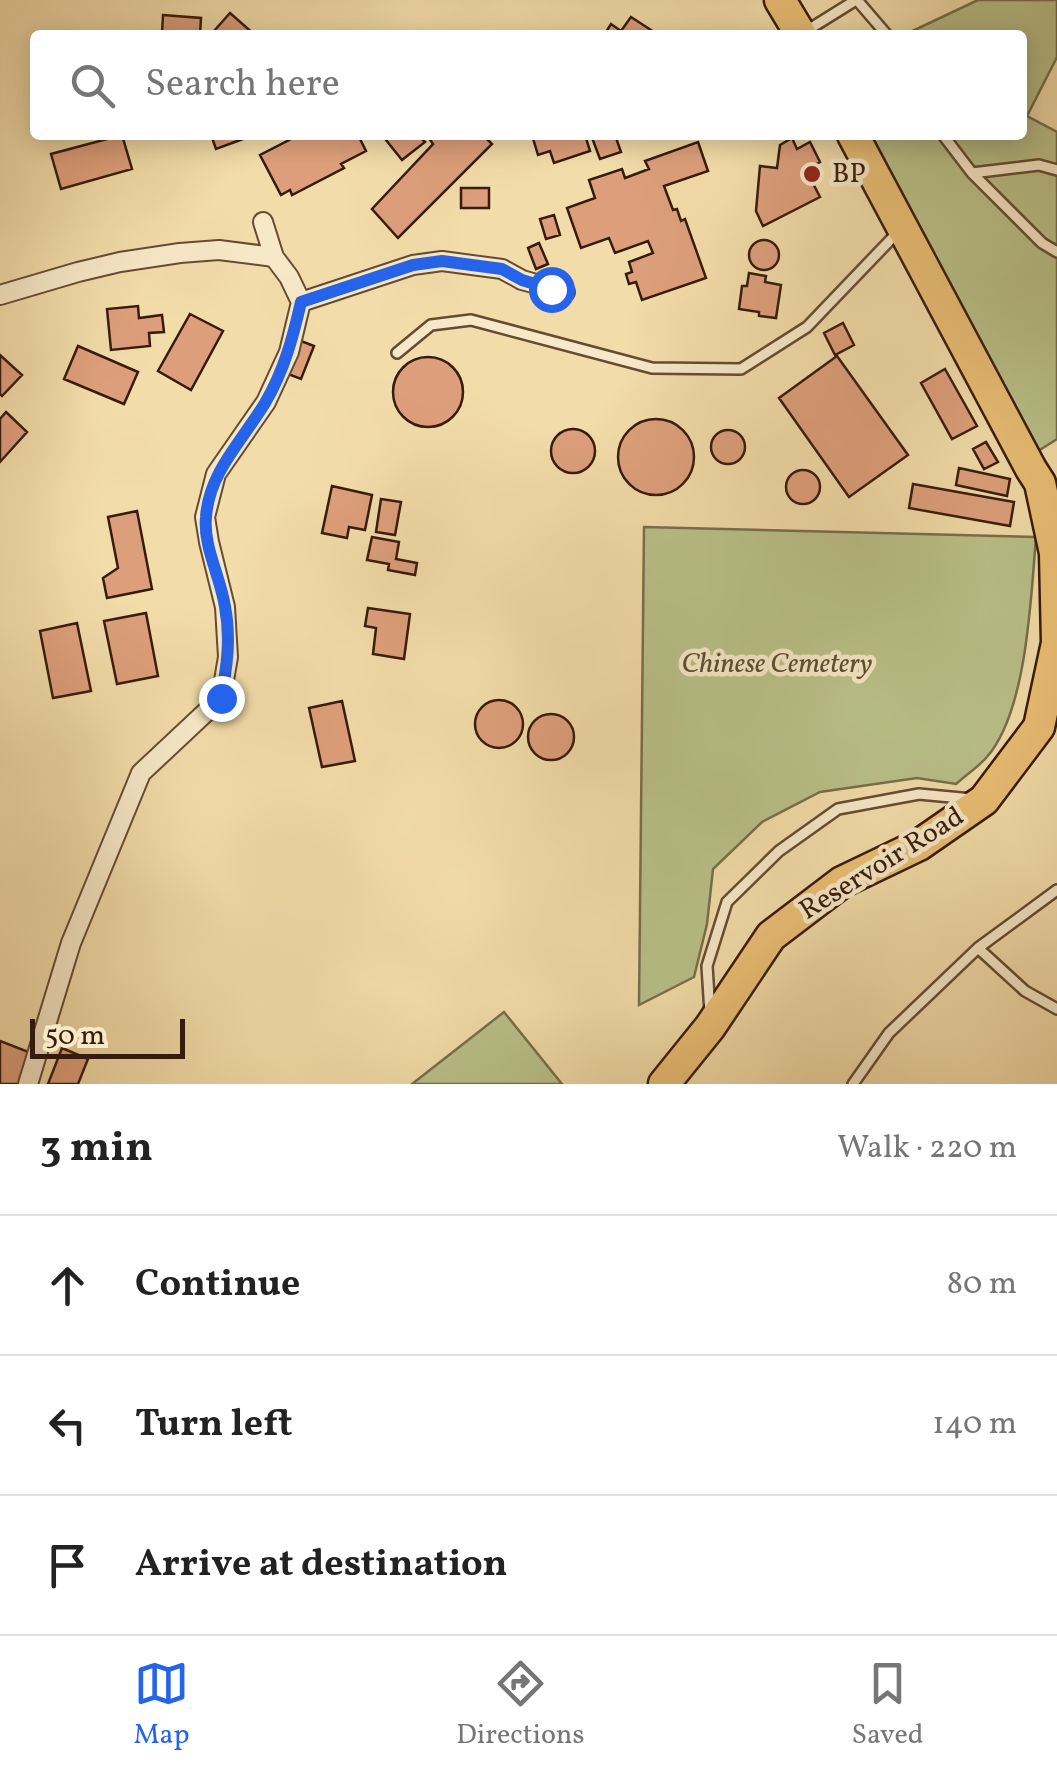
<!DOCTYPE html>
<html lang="en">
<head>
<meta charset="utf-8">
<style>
  :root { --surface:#fff; --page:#f6f6f6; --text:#222; --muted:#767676; --line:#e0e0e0; --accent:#2563eb }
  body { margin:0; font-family:Vollkorn,serif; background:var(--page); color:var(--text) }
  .scale { position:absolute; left:30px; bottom:25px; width:155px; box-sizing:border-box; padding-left:10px; border:5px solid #371b0c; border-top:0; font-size:28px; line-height:35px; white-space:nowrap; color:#371b0c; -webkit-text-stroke:8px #f7e8c7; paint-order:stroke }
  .stop { position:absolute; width:30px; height:30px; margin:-22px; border:8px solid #2563eb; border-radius:50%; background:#fff }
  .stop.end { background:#2563eb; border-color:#fff; box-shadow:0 2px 10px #0008 }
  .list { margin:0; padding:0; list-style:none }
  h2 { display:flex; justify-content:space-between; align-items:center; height:130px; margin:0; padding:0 40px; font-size:42px }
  h2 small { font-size:32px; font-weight:400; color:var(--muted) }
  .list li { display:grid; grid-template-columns:65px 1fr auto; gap:30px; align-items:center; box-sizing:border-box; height:140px; padding:0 40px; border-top:2px solid var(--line) }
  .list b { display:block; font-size:38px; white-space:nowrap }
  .list em { font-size:32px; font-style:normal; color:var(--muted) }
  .icon { flex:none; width:55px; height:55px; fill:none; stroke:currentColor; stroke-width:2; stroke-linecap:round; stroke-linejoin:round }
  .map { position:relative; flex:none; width:1057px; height:1084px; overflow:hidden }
  .search { position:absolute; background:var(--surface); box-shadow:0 5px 25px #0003; left:30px; right:30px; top:30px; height:110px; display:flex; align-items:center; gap:25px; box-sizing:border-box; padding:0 35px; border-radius:10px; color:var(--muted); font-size:38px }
  .sheet { height:550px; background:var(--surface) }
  nav { display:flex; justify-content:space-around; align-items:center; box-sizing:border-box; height:140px; border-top:2px solid var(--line); background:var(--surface); font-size:28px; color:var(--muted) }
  nav a { display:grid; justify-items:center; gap:5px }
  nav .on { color:var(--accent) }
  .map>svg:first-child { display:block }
</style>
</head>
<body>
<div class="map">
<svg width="1057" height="1084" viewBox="0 0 1057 1084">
  <rect width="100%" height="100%" fill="#f2dca9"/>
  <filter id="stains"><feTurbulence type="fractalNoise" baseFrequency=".002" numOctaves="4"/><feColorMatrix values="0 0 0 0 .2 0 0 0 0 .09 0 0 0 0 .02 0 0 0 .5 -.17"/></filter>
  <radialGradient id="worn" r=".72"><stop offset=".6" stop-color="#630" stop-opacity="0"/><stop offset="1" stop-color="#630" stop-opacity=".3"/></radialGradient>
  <path fill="#b9c089" stroke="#786e4a" stroke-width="2.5" d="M 978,0 L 1057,0 L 1057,57 L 1027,116 L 1057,132 L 1057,439 L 1035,453 L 867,135 L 1022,135 L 1022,35 L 904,35 Z
    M 644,527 L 1036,537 C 1031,597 1027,713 986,758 C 978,767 966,775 956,784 L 917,778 L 820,792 L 762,822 L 713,869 L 707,924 L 694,977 L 639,1005 Z
    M 504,1012 L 562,1084 L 412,1084 Z"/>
  <path fill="#dd9f7b" stroke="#371b0c" stroke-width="2.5" d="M 230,13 L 255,35 L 219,35 L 214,31 Z
    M 163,15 L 201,18 L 200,35 L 162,33 Z
    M 631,17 L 654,32 L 653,35 L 604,35 L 611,24 L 621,31 Z
    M 122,135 L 132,169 L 61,189 L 51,154 Z
    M 211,135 L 254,135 L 216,149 Z
    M 299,135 L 358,135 L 366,151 L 341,164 L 344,168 L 292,195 L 290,190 L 281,195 L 260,155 Z
    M 382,135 L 483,135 L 492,144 L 398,238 L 372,209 L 433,144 L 427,135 L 422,139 L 425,142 L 402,160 Z
    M 532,135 L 585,135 L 590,151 L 554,163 L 550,151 L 538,155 Z
    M 591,135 L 615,135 L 621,152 L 600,159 Z
    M 792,138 L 797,149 L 810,142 L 820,162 L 806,170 L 820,197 L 763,226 L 756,211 L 760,166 L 777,168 L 780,145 Z
    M 698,142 L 708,171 L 664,186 L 673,210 L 677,209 L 681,221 L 685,219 L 706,278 L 642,300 L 636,282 L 629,284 L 626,274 L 632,272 L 629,262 L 653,253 L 648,241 L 615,253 L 609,238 L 581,248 L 567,208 L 595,198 L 589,180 L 622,169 L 625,178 L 649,169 L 645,161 Z
    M 461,188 L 489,188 L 489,208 L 461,208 Z
    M 554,215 L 560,235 L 546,239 L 540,219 Z
    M749 255a15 15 0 1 1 30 0a15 15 0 1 1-30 0Z
    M 539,243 L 548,264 L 536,269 L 528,248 Z
    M 749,273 L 766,276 L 765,282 L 781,285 L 776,318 L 759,316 L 759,312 L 739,309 L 742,286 L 747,286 Z
    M 138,306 L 139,318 L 162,315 L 164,332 L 149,333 L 150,346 L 111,350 L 107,309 Z
    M 190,314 L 223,331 L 191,390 L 158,371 Z
    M 843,323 L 854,345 L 835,355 L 824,333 Z
    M 301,341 L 314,346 L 301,379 L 288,374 Z
    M 78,346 L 138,372 L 124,404 L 64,379 Z
    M 0,355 L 22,375 L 2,396 L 0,394 Z
    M 837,356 L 908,455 L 849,497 L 779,398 Z
    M393 392a35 35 0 1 1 70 0a35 35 0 1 1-70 0Z
    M 945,369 L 977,426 L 952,439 L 921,383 Z
    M 6,412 L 27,432 L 0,462 L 0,419 Z
    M618 457a38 38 0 1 1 76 0a38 38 0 1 1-76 0Z
    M551 451a22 22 0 1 1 44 0a22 22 0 1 1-44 0Z
    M711 447a17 17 0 1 1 34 0a17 17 0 1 1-34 0Z
    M 986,442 L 998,462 L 984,469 L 973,449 Z
    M 959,468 L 1010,479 L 1007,496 L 956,485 Z
    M786 487a17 17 0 1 1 34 0a17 17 0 1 1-34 0Z
    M 913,484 L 1014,502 L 1010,526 L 909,508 Z
    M 332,486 L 372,495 L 365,530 L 349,527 L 347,538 L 322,533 Z
    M 381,499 L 401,502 L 395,535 L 376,532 Z
    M 137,511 L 152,589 L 107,598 L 103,578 L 118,568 L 108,517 Z
    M 372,537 L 399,542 L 396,559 L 417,563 L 415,575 L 388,570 L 389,564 L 367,560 Z
    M 368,608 L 410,614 L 404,659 L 373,654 L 376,628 L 365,626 Z
    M 146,613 L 158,676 L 117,684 L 104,621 Z
    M 77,623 L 91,691 L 53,698 L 40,631 Z
    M475 724a24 24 0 1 1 48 0a24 24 0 1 1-48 0Z
    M 342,701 L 355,761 L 322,767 L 309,708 Z
    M528 737a23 23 0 1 1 46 0a23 23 0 1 1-46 0Z
    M 0,1041 L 31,1053 L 19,1084 L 0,1084 Z
    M 62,1048 L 88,1059 L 78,1084 L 48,1084 Z"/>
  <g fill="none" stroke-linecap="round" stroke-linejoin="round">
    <g stroke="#664b33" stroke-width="14">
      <path id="lane" d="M 857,0 L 887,35
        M 803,33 L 856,0
        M 943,135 L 972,173 L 1042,243 L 1057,252
        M 972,173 L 1039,165 L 1057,170
        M 397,353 L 431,325 L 471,320 L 652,368 L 741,369 L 807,327 L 896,234
        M 978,948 L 1025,991 L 1057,1009
        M 710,1013 L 707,966 L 727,902 L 779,851 L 838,809 L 919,794 L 972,799
        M 853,1084 L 889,1033 L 978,948 L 1057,890"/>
    </g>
    <g stroke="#664b33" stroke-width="22">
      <path id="street" d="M 263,222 L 274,257
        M 0,295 L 78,272 L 120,262 L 180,253 L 219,250 L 274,257 L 289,277 L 301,302 L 289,352 L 266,402 L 216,474 L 205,517 L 209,542 L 225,607 L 228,657 L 221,698 L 141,773 L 71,943 L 28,1084
        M 301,302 L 413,265 L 442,261 L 502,269 L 522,280 L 565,292"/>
    </g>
    <g stroke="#371b0c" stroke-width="35">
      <path id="highway" d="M 780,0 L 801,35
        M 664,1084 L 710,1027 L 771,936 L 842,882 L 919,845 L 984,800 L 1039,727 L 1057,643 L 1055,553 L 1040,483 L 1031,469 L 853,135"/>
    </g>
    <use href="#lane" stroke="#f7e8c7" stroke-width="9"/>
    <use href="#street" stroke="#f7e8c7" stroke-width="18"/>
    <use href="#highway" stroke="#e9be74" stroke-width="30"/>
  </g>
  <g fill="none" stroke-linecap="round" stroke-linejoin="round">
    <path stroke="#2563eb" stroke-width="12" d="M 221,698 C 227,667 231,638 225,607 C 221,578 203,547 206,517 C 209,472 243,440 265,403 C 284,371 293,337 301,302 L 413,265 L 442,261 L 502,269 L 522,280 L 551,289"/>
  </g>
  <circle fill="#8f2418" stroke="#f7e8c7" stroke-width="4" cx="812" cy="174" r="10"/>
  <g text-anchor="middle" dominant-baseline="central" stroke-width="9" stroke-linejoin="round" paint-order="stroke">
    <g font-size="28" fill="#371b0c" stroke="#f7e8c7" text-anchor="start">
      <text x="832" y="174">BP</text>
    </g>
    <g font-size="28" font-style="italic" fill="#5e4d32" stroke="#f7e8c7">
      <text x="777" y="664">Chinese Cemetery</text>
    </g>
    <g font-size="28" fill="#371b0c" stroke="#f7e8c7">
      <text transform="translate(882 864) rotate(-32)">Reservoir Road</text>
    </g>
  </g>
  <rect width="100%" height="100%" filter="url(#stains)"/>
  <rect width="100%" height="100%" fill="url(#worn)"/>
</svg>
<div class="scale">50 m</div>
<div class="stop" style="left:551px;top:289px"></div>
<div class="stop end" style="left:221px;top:698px"></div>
<div class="search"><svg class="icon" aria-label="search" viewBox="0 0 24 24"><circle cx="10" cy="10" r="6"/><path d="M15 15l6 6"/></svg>Search here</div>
</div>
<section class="sheet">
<h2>3 min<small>Walk · 220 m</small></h2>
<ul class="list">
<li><svg class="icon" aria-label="ahead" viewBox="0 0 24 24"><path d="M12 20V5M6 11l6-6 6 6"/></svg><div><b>Continue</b></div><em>80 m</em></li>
<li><svg class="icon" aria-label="left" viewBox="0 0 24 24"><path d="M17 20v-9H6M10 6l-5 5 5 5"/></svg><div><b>Turn left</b></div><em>140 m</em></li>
<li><svg class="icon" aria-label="arrive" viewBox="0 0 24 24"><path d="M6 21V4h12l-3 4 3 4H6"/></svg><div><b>Arrive at destination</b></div></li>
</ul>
</section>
<nav>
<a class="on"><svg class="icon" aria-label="map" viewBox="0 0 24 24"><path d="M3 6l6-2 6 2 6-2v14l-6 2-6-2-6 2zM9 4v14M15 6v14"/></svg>Map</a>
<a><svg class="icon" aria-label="directions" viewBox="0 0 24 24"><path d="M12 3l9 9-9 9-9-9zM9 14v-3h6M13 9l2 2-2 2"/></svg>Directions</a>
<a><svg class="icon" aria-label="saved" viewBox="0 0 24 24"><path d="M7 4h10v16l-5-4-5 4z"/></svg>Saved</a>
</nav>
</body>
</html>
